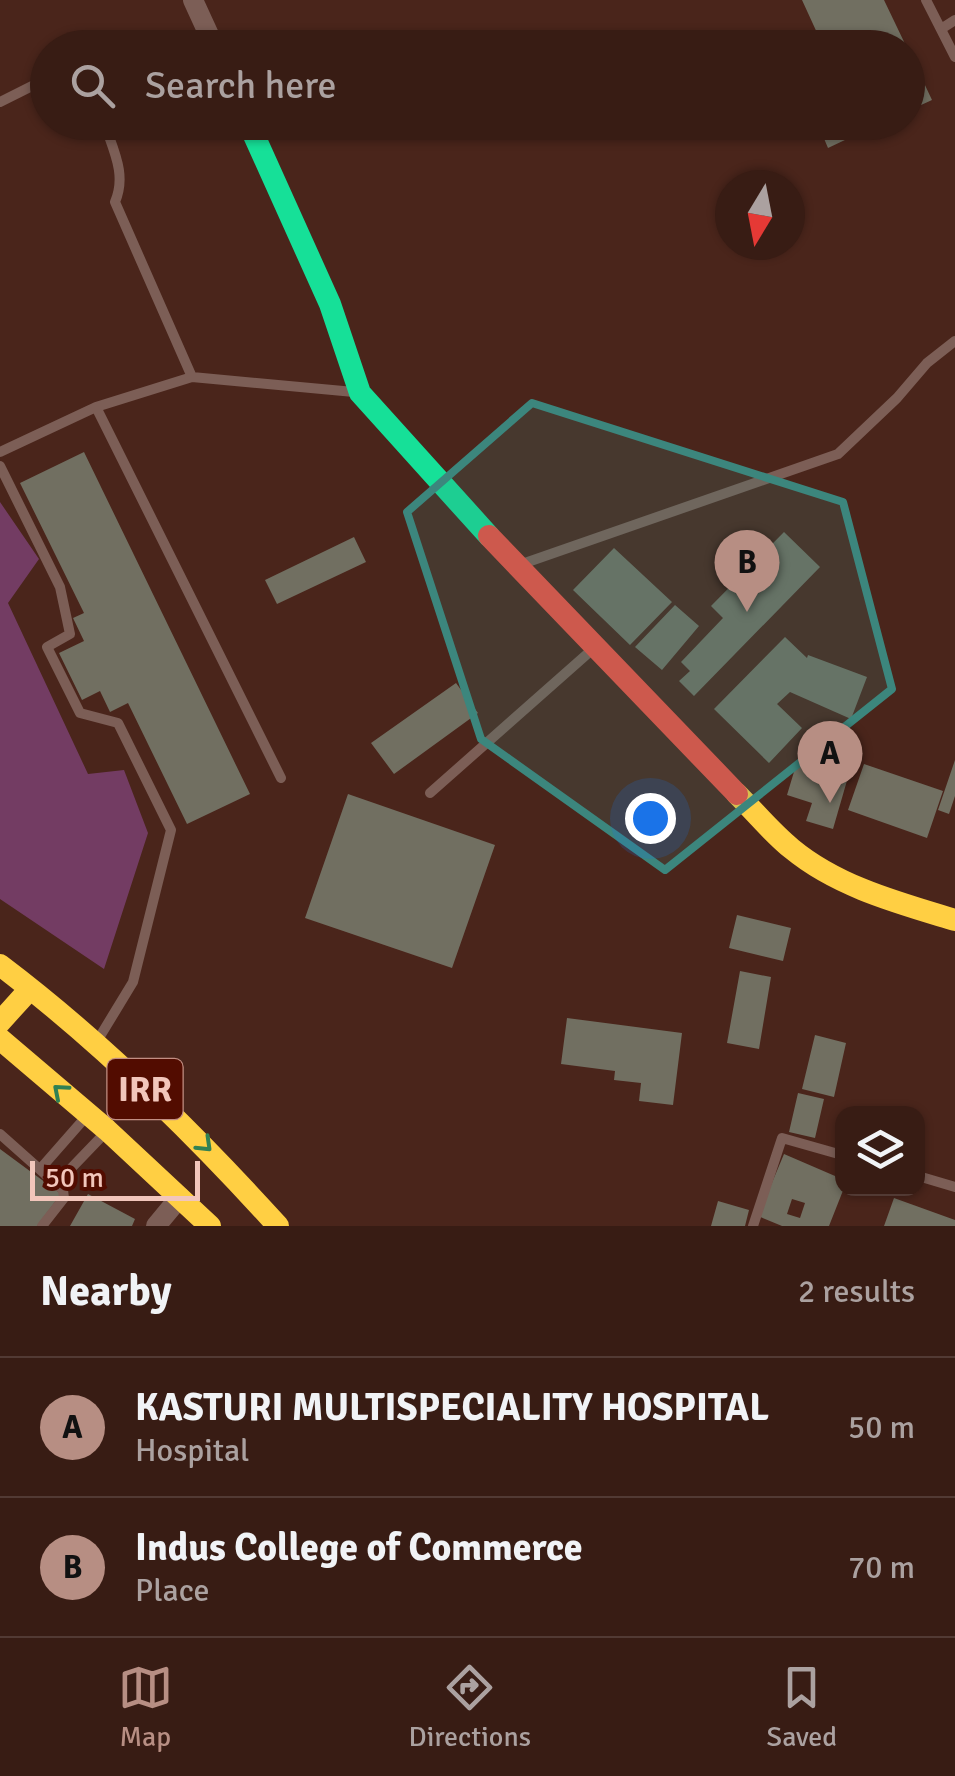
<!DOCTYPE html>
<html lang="en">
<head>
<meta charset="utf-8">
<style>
  :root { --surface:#381c14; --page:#432922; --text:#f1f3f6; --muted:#aba1a0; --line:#523a34; --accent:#b78e83 }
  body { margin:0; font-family:Signika,sans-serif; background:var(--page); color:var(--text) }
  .controls { position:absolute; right:30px; bottom:30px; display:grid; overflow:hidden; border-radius:20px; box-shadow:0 2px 8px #0004 }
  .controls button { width:90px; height:90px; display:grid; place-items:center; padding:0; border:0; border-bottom:2px solid var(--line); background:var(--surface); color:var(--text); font:50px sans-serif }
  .compass { position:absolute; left:715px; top:170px; width:90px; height:90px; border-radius:50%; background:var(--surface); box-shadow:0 2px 8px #0004; rotate:190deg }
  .scale { position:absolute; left:30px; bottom:25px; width:170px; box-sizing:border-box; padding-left:10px; border:5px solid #f2c6bb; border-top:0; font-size:28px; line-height:35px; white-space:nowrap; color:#f2c6bb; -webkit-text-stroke:8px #520c00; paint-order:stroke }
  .you { position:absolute; left:650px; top:818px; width:35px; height:35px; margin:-25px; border:8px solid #fff; border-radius:50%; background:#1a73e8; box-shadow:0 0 0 15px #1a73e833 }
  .badge { display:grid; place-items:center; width:65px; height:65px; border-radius:50%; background:var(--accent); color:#111; font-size:32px; font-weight:700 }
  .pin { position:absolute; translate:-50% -82px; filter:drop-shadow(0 2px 5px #0008) }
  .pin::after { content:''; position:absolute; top:52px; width:35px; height:30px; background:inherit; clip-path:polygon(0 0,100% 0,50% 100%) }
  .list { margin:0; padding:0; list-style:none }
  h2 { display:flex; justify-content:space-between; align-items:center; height:130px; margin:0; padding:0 40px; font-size:42px }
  h2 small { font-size:32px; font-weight:400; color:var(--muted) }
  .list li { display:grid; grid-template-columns:65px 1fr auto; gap:30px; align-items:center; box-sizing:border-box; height:140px; padding:0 40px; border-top:2px solid var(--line) }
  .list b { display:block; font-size:38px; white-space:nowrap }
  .list p { margin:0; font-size:32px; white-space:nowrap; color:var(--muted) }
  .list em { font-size:32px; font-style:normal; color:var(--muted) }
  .icon { flex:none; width:55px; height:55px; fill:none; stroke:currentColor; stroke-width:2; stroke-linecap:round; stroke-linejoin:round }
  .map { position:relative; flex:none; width:955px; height:1226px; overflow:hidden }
  .search { position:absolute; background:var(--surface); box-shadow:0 2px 8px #0004; left:30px; right:30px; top:30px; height:110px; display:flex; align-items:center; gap:25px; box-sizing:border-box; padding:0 35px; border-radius:55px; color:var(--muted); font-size:38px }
  .sheet { height:410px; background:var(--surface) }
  nav { display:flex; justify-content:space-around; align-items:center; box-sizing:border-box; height:140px; border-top:2px solid var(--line); background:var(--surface); font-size:28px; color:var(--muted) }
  nav a { display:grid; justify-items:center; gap:5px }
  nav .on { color:var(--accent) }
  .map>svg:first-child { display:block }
</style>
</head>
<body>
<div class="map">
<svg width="955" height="1226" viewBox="0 0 955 1226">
  <rect width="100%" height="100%" fill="#4a251b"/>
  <path fill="#733c63" d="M 0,502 L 39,559 L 8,603 L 88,774 L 124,770 L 148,833 L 104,969 L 0,899 Z"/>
  <path fill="#716f61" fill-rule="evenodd" d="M 802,0 L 884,0 L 907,48 L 824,48 Z
    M 908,49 L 932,100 L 908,111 Z
    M 817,122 L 883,122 L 828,148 Z
    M 84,452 L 250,794 L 187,824 L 128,703 L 110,712 L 100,691 L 82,700 L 59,653 L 84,641 L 73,618 L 84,613 L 20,483 Z
    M 784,532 L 820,567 L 694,696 L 679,681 L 690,671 L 681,662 L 723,618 L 711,606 Z
    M 354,537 L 366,562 L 277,604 L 265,580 Z
    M 614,548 L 672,602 L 630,645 L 573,590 Z
    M 675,605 L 699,626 L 662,670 L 635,647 Z
    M 785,637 L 807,658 L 808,655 L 867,677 L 851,719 L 790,692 L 777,704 L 802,728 L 769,763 L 714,709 Z
    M 456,683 L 478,713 L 394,774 L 371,743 Z
    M 806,732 L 857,746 L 833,829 L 806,821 L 812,803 L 787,795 Z
    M 955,760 L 955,796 L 949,814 L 938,810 Z
    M 864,764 L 943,791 L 927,838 L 848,810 Z
    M 348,794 L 495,845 L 452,968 L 305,918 Z
    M 737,915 L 791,928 L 783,961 L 729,948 Z
    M 740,971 L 771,977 L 759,1049 L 727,1043 Z
    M 567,1018 L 682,1033 L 673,1105 L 639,1101 L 641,1083 L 614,1080 L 615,1071 L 561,1064 Z
    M 815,1035 L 846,1043 L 834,1097 L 802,1089 Z
    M 798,1093 L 824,1099 L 815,1138 L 789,1132 Z
    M 0,1149 L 61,1194 L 37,1226 L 0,1226 Z
    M 784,1154 L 842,1179 L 844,1188 L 829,1226 L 782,1226 L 758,1216 ZM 792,1199 L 805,1203 L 800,1218 L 787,1214 Z
    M 88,1194 L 135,1219 L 132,1226 L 70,1226 Z
    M 894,1198 L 955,1220 L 955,1226 L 884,1226 Z
    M 718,1201 L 749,1210 L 745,1226 L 711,1226 Z"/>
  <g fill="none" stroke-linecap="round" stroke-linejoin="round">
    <path stroke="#7c5e56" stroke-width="10" d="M 926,0 L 955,57
      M 941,29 L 955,20
      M 0,102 L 48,78
      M 104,122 C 113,150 127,174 115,202 L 192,377
      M 96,407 L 281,778
      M 0,452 L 96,407 L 192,377 L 354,392
      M 0,466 L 60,587 L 70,634 L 47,647 L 80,713 L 118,723 L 171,830 L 133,982 L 99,1038
      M 522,564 L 838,454 L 897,398 L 927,363 L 955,341
      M 430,793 L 594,648
      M 0,1134 L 63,1190 L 64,1198 L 42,1226
      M 41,1168 L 84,1119
      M 918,1176 L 955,1187
      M 57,1183 L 105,1133
      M 753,1226 L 782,1138 L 842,1155"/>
    <path stroke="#7c5e56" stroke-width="20" d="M 193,0 L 215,48
      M 156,1226 L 180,1197"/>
    <path stroke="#16e098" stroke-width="22" d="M 248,122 L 330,304 L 360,393 L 489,536"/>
    <path stroke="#ffcf43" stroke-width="22" d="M 737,794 C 755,812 772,833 792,849 C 838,887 899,903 955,920
      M 0,965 C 102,1042 192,1131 278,1226
      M 0,1022 L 30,989
      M 0,1039 L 107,1130 L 210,1226"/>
    <path stroke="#f24e42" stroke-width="22" d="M 489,536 L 737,794"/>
  </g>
  <defs><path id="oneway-chevron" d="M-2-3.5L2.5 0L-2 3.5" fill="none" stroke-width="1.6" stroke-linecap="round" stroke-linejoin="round" transform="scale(2.5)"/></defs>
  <g stroke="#318154">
    <use href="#oneway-chevron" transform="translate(60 1091) rotate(-139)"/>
    <use href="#oneway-chevron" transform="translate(205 1145) rotate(44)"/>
  </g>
  <path fill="#3c867d" fill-opacity="0.2" stroke="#3c867d" stroke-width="8" stroke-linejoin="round" d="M 532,403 L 843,502 L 892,689 L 665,870 L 481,739 L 407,512 Z"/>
  <g text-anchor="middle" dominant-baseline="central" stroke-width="10" stroke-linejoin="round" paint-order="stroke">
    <rect fill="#520c00" stroke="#c28e83" stroke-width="2.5" x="107.5" y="1059" width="75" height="60" rx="8"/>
    <g font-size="35" font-weight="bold" fill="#f2c6bb">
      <text x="145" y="1089">IRR</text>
    </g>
  </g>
</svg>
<div class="controls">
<button><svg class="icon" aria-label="layers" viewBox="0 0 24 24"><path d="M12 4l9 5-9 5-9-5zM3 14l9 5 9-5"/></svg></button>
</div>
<svg class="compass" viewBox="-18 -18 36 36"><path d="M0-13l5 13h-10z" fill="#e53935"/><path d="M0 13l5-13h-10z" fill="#aba1a0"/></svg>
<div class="scale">50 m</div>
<div class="you"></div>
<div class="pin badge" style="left:830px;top:803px">A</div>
<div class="pin badge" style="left:747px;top:612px">B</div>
<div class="search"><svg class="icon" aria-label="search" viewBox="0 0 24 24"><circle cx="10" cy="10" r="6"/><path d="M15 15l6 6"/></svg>Search here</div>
</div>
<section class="sheet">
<h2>Nearby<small>2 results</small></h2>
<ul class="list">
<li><span class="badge">A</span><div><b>KASTURI MULTISPECIALITY HOSPITAL</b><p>Hospital</p></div><em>50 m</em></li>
<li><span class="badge">B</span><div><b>Indus College of Commerce</b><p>Place</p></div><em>70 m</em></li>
</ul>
</section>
<nav>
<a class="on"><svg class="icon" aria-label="map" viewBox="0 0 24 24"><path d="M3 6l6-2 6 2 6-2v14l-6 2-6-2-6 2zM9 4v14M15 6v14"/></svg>Map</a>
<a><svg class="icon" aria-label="directions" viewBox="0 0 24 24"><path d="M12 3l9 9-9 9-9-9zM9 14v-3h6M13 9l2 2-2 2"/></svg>Directions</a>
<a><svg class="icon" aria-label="saved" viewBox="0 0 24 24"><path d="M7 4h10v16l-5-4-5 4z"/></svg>Saved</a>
</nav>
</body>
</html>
